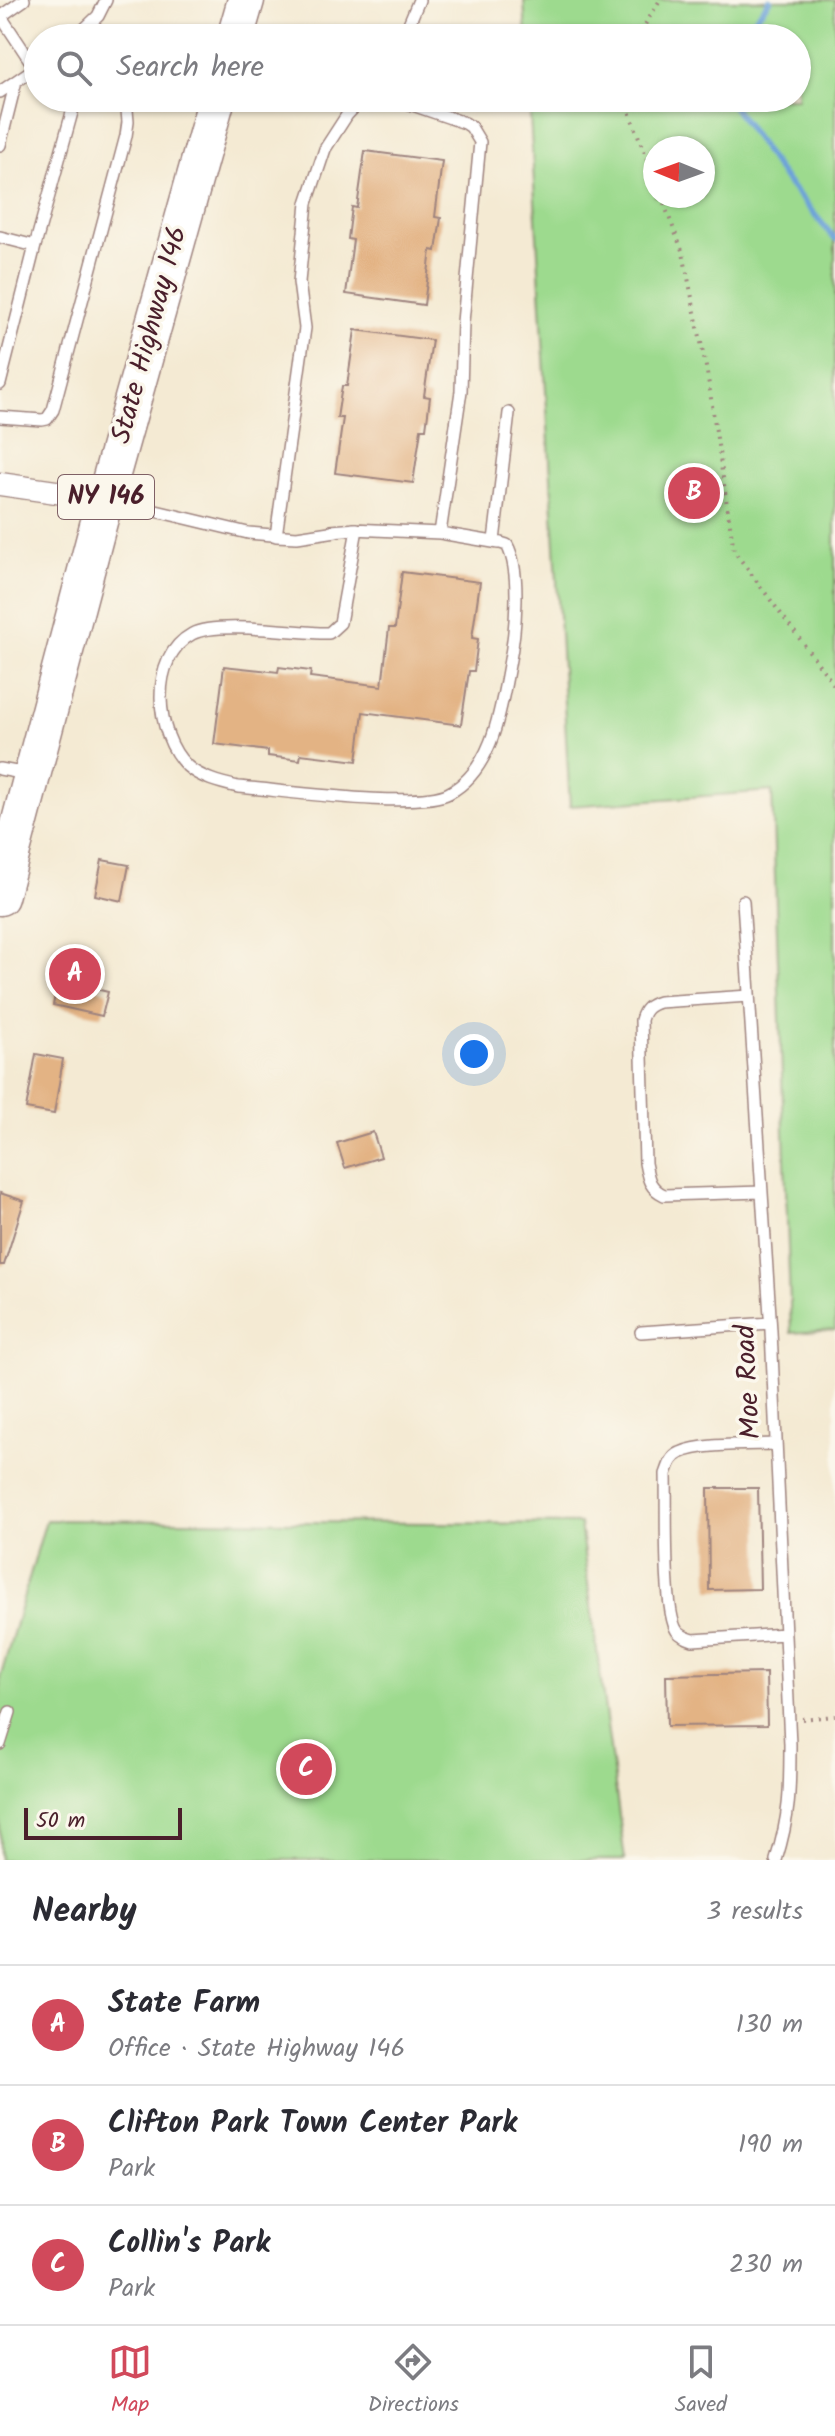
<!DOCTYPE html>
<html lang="en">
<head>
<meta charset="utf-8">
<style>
  :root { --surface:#fff; --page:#f7f7f7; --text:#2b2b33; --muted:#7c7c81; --line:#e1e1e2; --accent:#d1495b }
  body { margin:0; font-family:Kalam,sans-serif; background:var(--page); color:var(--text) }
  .compass { position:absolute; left:643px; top:136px; width:72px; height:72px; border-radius:50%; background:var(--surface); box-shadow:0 2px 6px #0004; rotate:271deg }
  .scale { position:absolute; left:24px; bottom:20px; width:158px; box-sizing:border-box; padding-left:8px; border:4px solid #4a1f2b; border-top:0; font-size:22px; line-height:28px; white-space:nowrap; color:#4a1f2b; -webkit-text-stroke:6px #fbf7ec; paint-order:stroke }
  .you { position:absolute; left:474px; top:1054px; width:28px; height:28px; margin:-20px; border:6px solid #fff; border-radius:50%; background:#1a73e8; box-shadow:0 0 0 12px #1a73e833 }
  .badge { display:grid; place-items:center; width:52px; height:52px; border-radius:50%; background:var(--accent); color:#fff; font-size:26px; font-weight:700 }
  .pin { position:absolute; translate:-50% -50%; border:4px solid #fff; box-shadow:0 2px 8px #0006 }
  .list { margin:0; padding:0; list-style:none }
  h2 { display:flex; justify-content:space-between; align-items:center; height:104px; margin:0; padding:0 32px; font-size:34px }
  h2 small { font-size:26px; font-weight:400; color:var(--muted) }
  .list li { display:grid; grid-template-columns:52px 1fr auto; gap:24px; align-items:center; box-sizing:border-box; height:120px; padding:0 32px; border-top:2px solid var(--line) }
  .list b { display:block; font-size:30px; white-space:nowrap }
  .list p { margin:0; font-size:26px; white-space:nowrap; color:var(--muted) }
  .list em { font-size:26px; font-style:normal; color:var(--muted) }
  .icon { flex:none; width:44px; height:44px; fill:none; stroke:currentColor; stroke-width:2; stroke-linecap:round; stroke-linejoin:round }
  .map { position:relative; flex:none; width:835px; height:1860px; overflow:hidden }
  .search { position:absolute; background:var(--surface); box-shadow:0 2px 6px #0004; left:24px; right:24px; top:24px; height:88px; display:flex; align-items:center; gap:20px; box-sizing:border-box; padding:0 28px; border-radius:44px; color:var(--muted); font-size:30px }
  .sheet { height:464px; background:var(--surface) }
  nav { display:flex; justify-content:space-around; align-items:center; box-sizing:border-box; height:112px; border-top:2px solid var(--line); background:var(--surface); font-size:22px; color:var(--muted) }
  nav a { display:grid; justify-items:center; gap:4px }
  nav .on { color:var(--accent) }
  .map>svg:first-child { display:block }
</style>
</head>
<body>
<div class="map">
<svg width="835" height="1860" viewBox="0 0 835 1860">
  <rect width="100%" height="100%" fill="#fbf7ec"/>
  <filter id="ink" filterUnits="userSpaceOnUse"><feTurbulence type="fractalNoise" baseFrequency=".0125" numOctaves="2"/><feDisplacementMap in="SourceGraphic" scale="16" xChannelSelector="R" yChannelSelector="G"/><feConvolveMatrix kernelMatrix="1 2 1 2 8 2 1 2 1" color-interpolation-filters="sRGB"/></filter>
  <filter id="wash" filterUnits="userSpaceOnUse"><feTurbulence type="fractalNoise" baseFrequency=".006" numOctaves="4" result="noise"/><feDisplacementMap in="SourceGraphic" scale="32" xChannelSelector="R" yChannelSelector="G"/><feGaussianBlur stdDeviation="1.8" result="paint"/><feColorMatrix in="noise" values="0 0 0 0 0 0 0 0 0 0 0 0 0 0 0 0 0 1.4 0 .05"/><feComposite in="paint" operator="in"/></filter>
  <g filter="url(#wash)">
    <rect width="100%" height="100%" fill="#f4ead3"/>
    <path fill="#9dda8e" stroke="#747c5c" stroke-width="2" fill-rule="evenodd" d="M 524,0 L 835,0 L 835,1330 L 791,1333 L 772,791 L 570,806 L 529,98 L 797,98 L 797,38 L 526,38 ZM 655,148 L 703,148 L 703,196 L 655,196 Z
      M 46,1520 L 580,1524 L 625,1860 L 0,1860 L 0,1678 Z"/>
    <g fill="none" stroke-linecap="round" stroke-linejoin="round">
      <path stroke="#6ca1d9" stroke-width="6" d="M 740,38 L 770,0
        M 733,98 L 733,106 L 783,177 L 835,239"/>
    </g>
    <g id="blocks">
      <path fill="#e3b384" d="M 365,151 L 442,161 L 435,217 L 441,218 L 436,251 L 431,250 L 424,305 L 346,294 L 353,240 L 348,239 L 352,207 L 357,208 Z
        M 355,330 L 432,340 L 424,396 L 430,397 L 426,429 L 421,429 L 413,483 L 335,473 L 343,418 L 337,418 L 342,386 L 347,386 Z
        M 402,572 L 480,582 L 472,638 L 478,639 L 474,671 L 469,671 L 461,725 L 363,712 L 357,761 L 301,754 L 300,760 L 268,756 L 268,751 L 214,744 L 224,666 L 278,672 L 279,667 L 311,671 L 310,677 L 382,686 L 389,628 L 395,628 Z
        M 102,860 L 129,865 L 122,901 L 95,895 Z
        M 64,954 L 94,961 L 88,987 L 108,992 L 102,1016 L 53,1005 Z
        M 36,1054 L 63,1059 L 54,1114 L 26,1109 Z
        M 373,1132 L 381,1157 L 345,1168 L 337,1143 Z
        M 0,1193 L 24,1201 L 4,1265 L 0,1265 Z
        M 708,1488 L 758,1488 L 760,1589 L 709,1590 Z
        M 766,1673 L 767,1725 L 667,1726 L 666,1675 Z"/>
    </g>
  </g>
  <g filter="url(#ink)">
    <use href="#blocks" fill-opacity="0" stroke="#9f847f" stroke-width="2"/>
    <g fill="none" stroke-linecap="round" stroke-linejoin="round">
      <g stroke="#9f847f" stroke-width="14">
        <path id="service" d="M 0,15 L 35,68
          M 1,16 L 24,0
          M 75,38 L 98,16 L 106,0
          M 403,38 L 419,0
          M 0,92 L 38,66
          M 392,98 L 465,123 L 471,127 L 480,142 L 463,322 L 461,391 L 440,533
          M 0,145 L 16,81
          M 0,237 L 35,246 L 0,384
          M 35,246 L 76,98
          M 0,417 L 42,420 L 47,419 L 53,410 L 126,136 L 128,122 L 126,98
          M 110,500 L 248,533 L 297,537 L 336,531
          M 353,529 L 440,533 L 499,543
          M 331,531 L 357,529 L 340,623 L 329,633 L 320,633 C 291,632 215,621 192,634 C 148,658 155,735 187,766 C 200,778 221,783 238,787 C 280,790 417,810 449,793 C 493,770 501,708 509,665 C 515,635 522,572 507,545 L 494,541 L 509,413
          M 297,537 L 276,536 L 305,328 L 299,282 L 307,203 L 325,149 L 347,115 L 363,98
          M 0,769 L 27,774
          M 743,901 L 771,1331 L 790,1744 C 790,1791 790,1815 776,1860
          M 749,996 L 659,1002 C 649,1005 644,1009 641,1020 L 645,1163 C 648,1178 649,1188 664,1195 L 762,1192
          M 641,1332 L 770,1323
          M 776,1444 C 752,1445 701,1443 680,1453 C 671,1457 669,1466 666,1474 C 667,1503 663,1611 677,1631 C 681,1636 687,1638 693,1640 L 785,1634
          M 0,1744 L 10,1712"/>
      </g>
      <g stroke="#9f847f" stroke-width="25">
        <path id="minor" d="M 0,484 L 105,499"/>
      </g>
      <g stroke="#9f847f" stroke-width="39">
        <path id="primary" d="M 235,38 L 246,0
          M 0,897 L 105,499 L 217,98"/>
      </g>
      <path stroke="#9f847f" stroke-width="4" stroke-dasharray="2 6" stroke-linecap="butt" d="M 637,38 L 660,0
        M 624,98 L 655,180
        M 661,196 L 683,253 L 707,372 L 734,551 L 835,686
        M 802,1719 L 835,1716"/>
      <use href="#service" stroke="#fff" stroke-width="11"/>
      <use href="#minor" stroke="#fff" stroke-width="22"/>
      <use href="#primary" stroke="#fff" stroke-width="36"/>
    </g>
  </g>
  <g text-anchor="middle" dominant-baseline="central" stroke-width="7" stroke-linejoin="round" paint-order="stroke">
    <rect fill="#fbf7ec" stroke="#7f6065" stroke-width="2" x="58" y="475" width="96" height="44" rx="6"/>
    <g font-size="26" font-weight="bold" fill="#4a1f2b">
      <text x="106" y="497">NY 146</text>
    </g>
    <g font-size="28" fill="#4a1f2b" stroke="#fbf7ec">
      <text transform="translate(150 335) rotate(-75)">State Highway 146</text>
      <text transform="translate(749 1382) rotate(-93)">Moe Road</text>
    </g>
  </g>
</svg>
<svg class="compass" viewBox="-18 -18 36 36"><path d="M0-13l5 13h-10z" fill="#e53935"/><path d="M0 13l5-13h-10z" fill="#7c7c81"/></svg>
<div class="scale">50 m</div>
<div class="you"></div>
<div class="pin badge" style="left:75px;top:974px">A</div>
<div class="pin badge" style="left:694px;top:493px">B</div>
<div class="pin badge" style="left:306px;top:1769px">C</div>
<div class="search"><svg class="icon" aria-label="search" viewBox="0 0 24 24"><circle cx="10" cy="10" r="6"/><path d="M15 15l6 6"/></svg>Search here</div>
</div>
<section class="sheet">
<h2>Nearby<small>3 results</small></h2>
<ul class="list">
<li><span class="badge">A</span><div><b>State Farm</b><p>Office · State Highway 146</p></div><em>130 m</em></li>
<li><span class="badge">B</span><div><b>Clifton Park Town Center Park</b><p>Park</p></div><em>190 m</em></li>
<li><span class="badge">C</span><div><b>Collin's Park</b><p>Park</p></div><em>230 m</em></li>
</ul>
</section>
<nav>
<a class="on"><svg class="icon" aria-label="map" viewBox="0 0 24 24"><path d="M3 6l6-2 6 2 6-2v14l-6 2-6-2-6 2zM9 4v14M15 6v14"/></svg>Map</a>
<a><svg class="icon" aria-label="directions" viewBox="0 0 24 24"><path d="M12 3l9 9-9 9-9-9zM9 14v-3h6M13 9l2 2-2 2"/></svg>Directions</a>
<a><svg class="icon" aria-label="saved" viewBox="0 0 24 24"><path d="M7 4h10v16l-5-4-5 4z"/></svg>Saved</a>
</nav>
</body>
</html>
